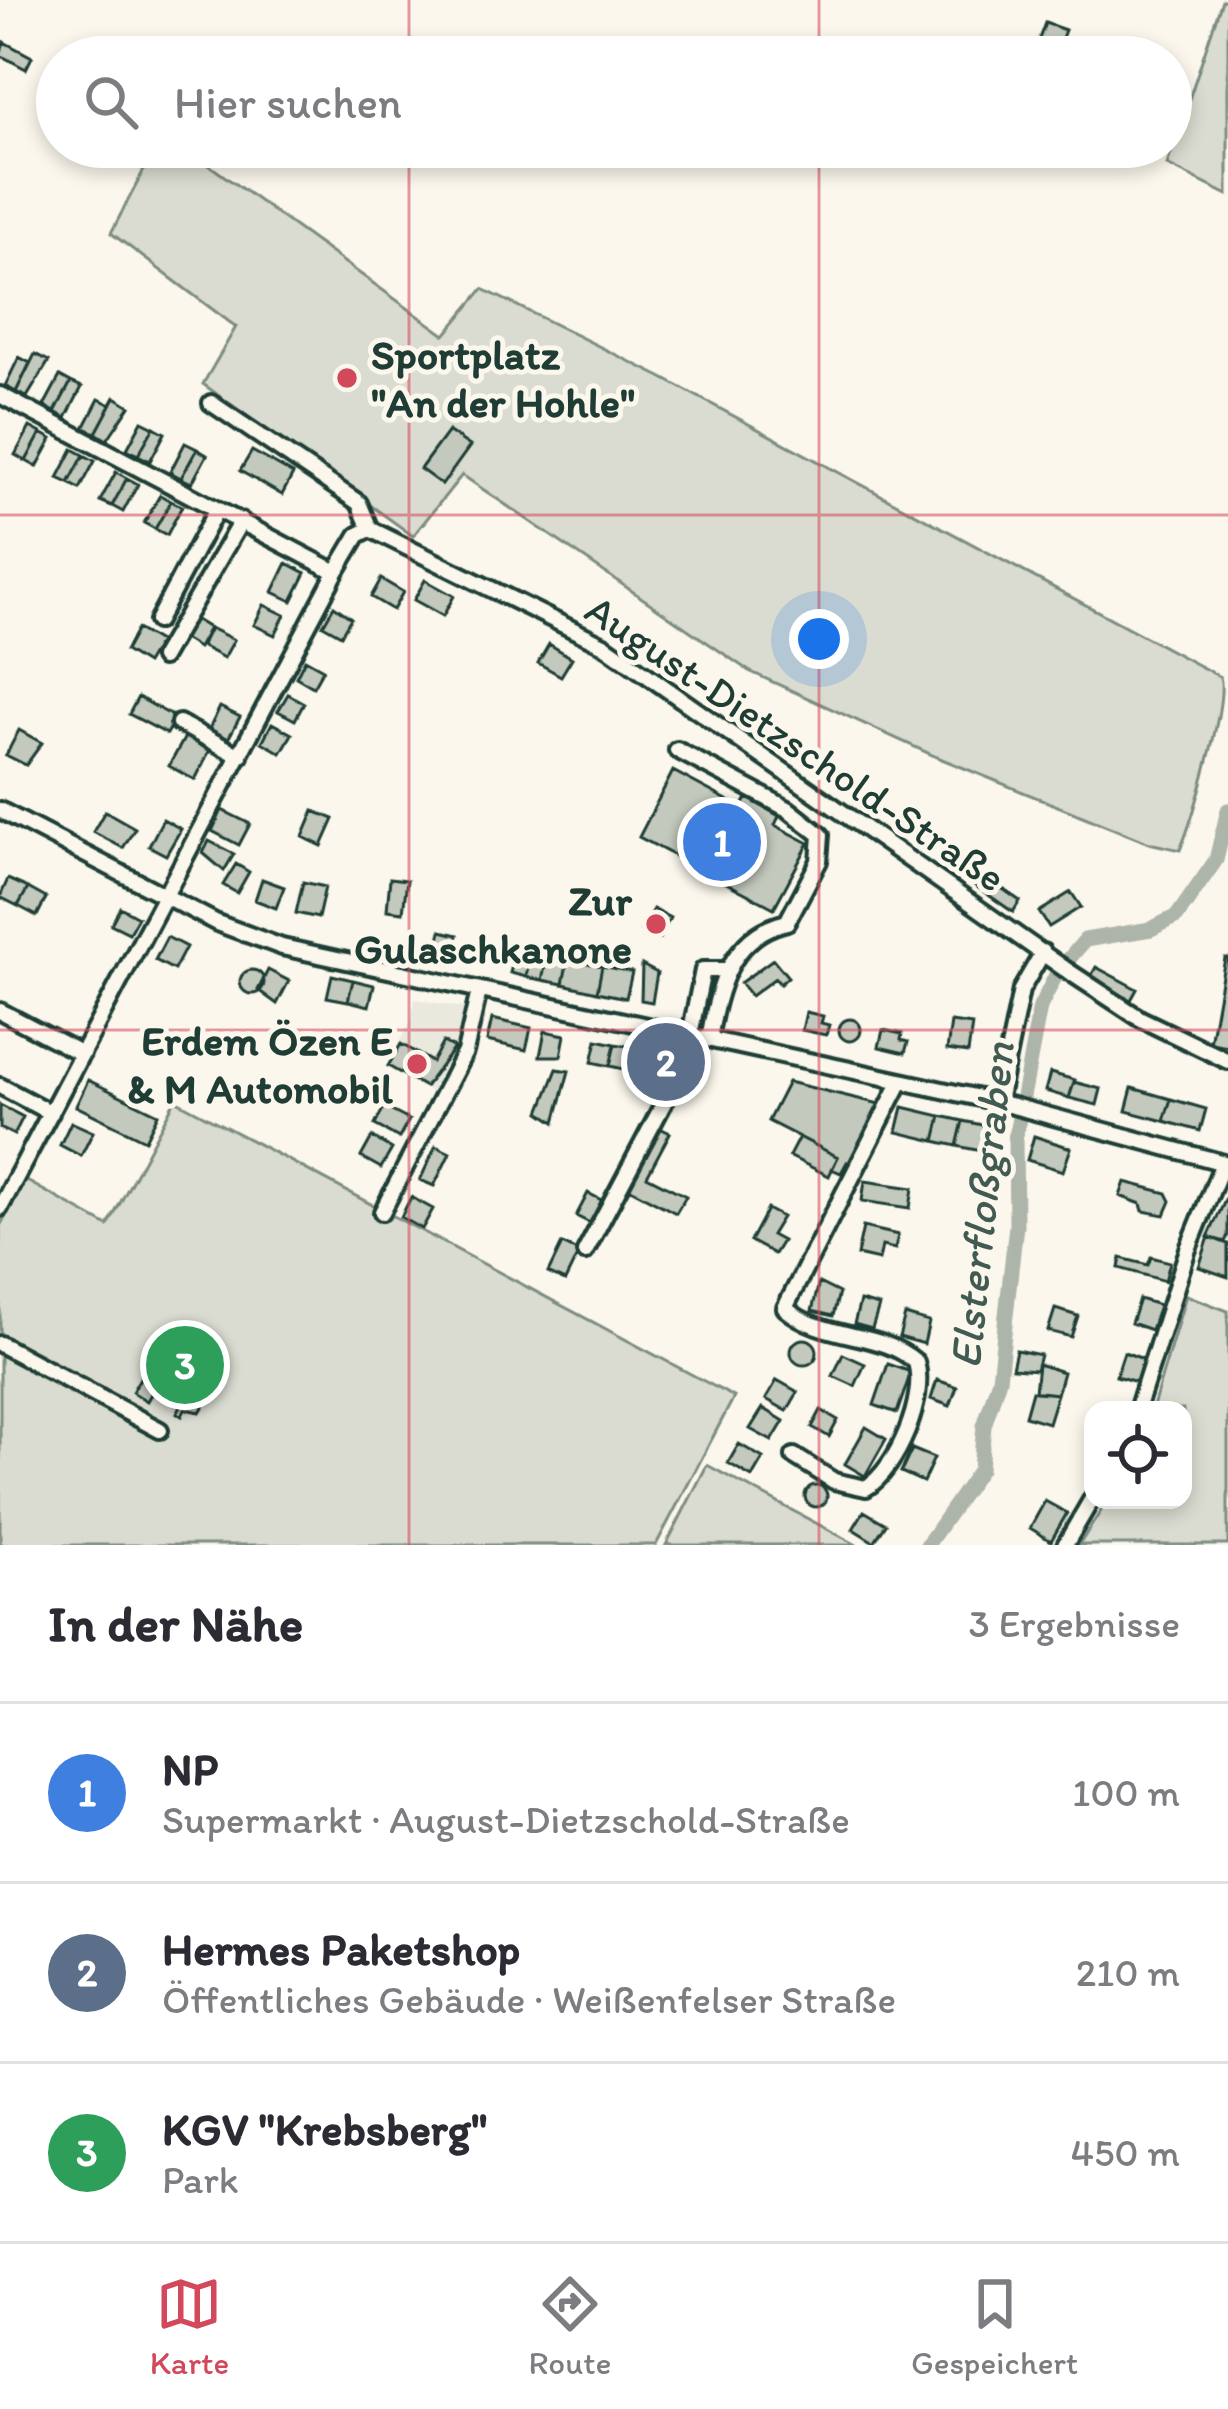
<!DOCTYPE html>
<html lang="de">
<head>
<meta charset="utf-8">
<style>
  :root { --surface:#fff; --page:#f2f2f3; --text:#2b2b33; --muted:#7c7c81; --line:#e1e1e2; --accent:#d1495b }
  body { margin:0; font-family:Itim,sans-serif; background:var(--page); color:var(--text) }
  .controls { position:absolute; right:36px; bottom:36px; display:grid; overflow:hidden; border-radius:24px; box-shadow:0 6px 18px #0003 }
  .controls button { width:108px; height:108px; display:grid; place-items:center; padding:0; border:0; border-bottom:3px solid var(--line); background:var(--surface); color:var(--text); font:60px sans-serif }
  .you { position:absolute; left:819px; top:639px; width:42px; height:42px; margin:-30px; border:9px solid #fff; border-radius:50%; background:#1a73e8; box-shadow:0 0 0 18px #1a73e833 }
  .badge { display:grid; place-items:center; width:78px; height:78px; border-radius:50%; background:var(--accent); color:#fff; font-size:39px; font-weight:700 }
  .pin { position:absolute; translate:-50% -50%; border:6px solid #fff; box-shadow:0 3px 12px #0006 }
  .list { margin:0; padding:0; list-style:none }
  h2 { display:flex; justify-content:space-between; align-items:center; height:156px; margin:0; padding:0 48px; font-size:51px }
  h2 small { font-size:39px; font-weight:400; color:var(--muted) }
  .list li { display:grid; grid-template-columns:78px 1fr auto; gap:36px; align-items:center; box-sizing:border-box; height:180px; padding:0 48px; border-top:3px solid var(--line) }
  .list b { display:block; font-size:45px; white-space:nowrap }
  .list p { margin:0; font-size:39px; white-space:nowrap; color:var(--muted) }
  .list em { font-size:39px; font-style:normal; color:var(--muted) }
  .icon { flex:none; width:66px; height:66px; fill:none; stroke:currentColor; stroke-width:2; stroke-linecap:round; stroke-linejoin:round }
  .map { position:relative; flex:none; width:1228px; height:1545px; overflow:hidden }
  .search { position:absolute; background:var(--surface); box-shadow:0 6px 18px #0003; left:36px; right:36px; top:36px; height:132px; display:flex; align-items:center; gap:30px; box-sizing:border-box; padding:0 42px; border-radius:66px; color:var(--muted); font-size:45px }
  .sheet { height:696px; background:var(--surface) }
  nav { display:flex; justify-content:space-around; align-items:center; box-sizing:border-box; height:168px; border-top:3px solid var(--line); background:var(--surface); font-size:33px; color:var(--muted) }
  nav a { display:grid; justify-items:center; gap:6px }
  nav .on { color:var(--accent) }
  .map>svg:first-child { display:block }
</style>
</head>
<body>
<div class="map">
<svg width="1228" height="1545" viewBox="0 0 1228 1545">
  <rect width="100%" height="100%" fill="#fbf7ec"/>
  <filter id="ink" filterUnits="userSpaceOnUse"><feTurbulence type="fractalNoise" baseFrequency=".00833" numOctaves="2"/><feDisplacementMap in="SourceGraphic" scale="24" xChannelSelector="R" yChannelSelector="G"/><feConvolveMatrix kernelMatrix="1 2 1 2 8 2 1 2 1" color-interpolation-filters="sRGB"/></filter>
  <g filter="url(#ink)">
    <path fill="#eae9de" d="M 415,999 L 464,1008 L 457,1047 L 431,1092 L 388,1066 L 411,1021 Z"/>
    <path fill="#dbdcd1" stroke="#7d8c82" stroke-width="3" d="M 1222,0 L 1228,0 L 1228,195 L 1167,165 Z
      M 156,147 L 184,147 L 445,335 L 483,289 L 661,377 L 1220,677 C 1228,701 1193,819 1180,850 L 1149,843 L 937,757 L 749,671 L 462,475 L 413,536 L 203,384 L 236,327 L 111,233 Z
      M 175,1100 L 734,1397 L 656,1545 L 0,1545 L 0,1226 L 25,1180 L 108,1226 Z
      M 1186,1295 L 1228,1311 L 1228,1545 L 1079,1545 L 1108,1500 L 1183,1500 L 1183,1410 L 1152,1410 Z
      M 707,1465 L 857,1545 L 666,1545 Z"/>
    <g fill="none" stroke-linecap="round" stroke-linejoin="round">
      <path stroke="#adb4aa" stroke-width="15" d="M 927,1545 L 980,1469 L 984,1426 L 999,1379 L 1016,1225 L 1015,1139 L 1040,1007 L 1057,973 L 1085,940 L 1151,929 L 1177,916 L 1216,860 L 1228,810"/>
    </g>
    <path fill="#c4c9be" stroke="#1f3d34" stroke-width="3" d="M 1045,23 L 1065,30 L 1056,54 L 1036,47 Z
      M 4,42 L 32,57 L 26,69 L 0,55 Z
      M 35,354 L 49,361 L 27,397 L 16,392 Z
      M 19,357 L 30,363 L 16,392 L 5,386 Z
      M 60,376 L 71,382 L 55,412 L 44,406 Z
      M 71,382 L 82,387 L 66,418 L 55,412 Z
      M 115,397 L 130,406 L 107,440 L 96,433 Z
      M 99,399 L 111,405 L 96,433 L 84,428 Z
      M 142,421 L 154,427 L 138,455 L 127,449 Z
      M 30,427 L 41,433 L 26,461 L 15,455 Z
      M 154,427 L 165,433 L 150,461 L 138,455 Z
      M 448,431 L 470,446 L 442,485 L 420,469 Z
      M 41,433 L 52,439 L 37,467 L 26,461 Z
      M 185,443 L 197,449 L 181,478 L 170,472 Z
      M 73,449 L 84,455 L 69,483 L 58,478 Z
      M 197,449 L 207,455 L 192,483 L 181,478 Z
      M 252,451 L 293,474 L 282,495 L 240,471 Z
      M 84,455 L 95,461 L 80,489 L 69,483 Z
      M 116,472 L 127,478 L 112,506 L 100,501 Z
      M 127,478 L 138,484 L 123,512 L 112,506 Z
      M 160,495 L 171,501 L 155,529 L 144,523 Z
      M 171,501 L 182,506 L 167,535 L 155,529 Z
      M 287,563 L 306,573 L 292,601 L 273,592 Z
      M 381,579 L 403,592 L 393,610 L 371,597 Z
      M 425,580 L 454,596 L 443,616 L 414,600 Z
      M 264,605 L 285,615 L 275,635 L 254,625 Z
      M 334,606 L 351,618 L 341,635 L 323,625 Z
      M 191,617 L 209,628 L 198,648 L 180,637 Z
      M 210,628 L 234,640 L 224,658 L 201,646 Z
      M 137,629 L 159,642 L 146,664 L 125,651 Z
      M 549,644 L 572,658 L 561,676 L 538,663 Z
      M 305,659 L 323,669 L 313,687 L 296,677 Z
      M 288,694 L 304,703 L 295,720 L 278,711 Z
      M 138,697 L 176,718 L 167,734 L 129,714 Z
      M 220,707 L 240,717 L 228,739 L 209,729 Z
      M 272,723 L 292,734 L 281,753 L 262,742 Z
      M 19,730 L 42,743 L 26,765 L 6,755 Z
      M 186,735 L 211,748 L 195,780 L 169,766 Z
      M 673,771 L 742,808 L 747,798 L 779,816 L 775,825 L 809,843 L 774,908 L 639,837 Z
      M 222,810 L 250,824 L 239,845 L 212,831 Z
      M 105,811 L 135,828 L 123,848 L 93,832 Z
      M 314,811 L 334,819 L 322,846 L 303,837 Z
      M 163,819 L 181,829 L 166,855 L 149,846 Z
      M 209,841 L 234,854 L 224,871 L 203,853 Z
      M 236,864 L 249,872 L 237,893 L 223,885 Z
      M 977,871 L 1020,901 L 1013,912 L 970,882 Z
      M 390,878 L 407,880 L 403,912 L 387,910 Z
      M 8,879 L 28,888 L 18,906 L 0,897 Z
      M 262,879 L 284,887 L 276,908 L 255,900 Z
      M 303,882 L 325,887 L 318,918 L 296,913 Z
      M 28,888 L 46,898 L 37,916 L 18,906 Z
      M 1071,892 L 1081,907 L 1049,927 L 1039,912 Z
      M 120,907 L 138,917 L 129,933 L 111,924 Z
      M 653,909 L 670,918 L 659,939 L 641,930 Z
      M 441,931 L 458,935 L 454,955 L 436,952 Z
      M 167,937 L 186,947 L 174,970 L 155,960 Z
      M 515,952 L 531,953 L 526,977 L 510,973 Z
      M 531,953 L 547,959 L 542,980 L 526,977 Z
      M 560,957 L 568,959 L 563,984 L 542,980 L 547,959 Z
      M 1225,958 L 1228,958 L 1228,1046 L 1210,1043 Z
      M 568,959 L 602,966 L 597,992 L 563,984 Z
      M 773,959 L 788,977 L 780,984 L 775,978 L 751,996 L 740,983 Z
      M 642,965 L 657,973 L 652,1002 L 641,1000 Z
      M 602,966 L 632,972 L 626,998 L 597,992 Z
      M 1096,967 L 1137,989 L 1131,1000 L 1090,978 Z
      M 268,970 L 289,981 L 277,1004 L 258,990 Z
      M240 982a12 12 0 1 1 24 0a12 12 0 1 1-24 0Z
      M 332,975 L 353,980 L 348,1001 L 327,997 Z
      M 353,980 L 374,985 L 369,1006 L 348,1001 Z
      M 806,1012 L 823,1016 L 821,1023 L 829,1025 L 826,1035 L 802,1030 Z
      M839 1030a11 11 0 1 1 22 0a11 11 0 1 1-22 0Z
      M 492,1019 L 531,1028 L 526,1050 L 487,1041 Z
      M 951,1022 L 972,1025 L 968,1053 L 947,1050 Z
      M 883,1030 L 902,1034 L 901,1040 L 908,1042 L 905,1053 L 879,1047 Z
      M 545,1031 L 565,1035 L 561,1056 L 540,1056 Z
      M 597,1040 L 615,1044 L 610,1066 L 592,1062 Z
      M 443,1042 L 454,1048 L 425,1087 L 388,1066 L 401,1044 L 432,1062 Z
      M 615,1044 L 633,1047 L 628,1070 L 610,1066 Z
      M 644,1051 L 680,1058 L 677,1077 L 669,1080 L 640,1070 Z
      M 557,1069 L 569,1071 L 555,1122 L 540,1112 Z
      M 1050,1073 L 1075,1080 L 1069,1098 L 1045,1091 Z
      M 88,1080 L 158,1114 L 145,1140 L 76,1106 Z
      M 788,1082 L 884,1105 L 853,1165 L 847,1162 L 841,1173 L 832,1169 L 838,1157 L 768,1121 Z
      M 1074,1082 L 1101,1089 L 1097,1105 L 1069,1098 Z
      M 1132,1088 L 1171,1099 L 1164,1121 L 1126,1111 Z
      M 1171,1099 L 1206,1109 L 1200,1131 L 1164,1121 Z
      M 0,1105 L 23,1117 L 14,1135 L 0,1128 Z
      M 384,1107 L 409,1120 L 399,1138 L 375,1125 Z
      M 903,1107 L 941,1116 L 935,1141 L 897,1132 Z
      M 941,1116 L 963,1121 L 957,1146 L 935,1141 Z
      M 963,1121 L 987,1126 L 981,1151 L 957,1146 Z
      M 71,1122 L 93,1132 L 81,1156 L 60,1145 Z
      M 658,1127 L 670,1133 L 647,1176 L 686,1196 L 676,1213 L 627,1187 Z
      M 1034,1136 L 1071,1148 L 1063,1171 L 1027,1160 Z
      M 372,1137 L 392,1149 L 381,1168 L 361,1157 Z
      M 799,1137 L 838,1157 L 829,1176 L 789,1156 Z
      M 436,1146 L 450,1153 L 434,1186 L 420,1180 Z
      M 865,1181 L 913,1188 L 910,1208 L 862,1201 Z
      M 1125,1182 L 1167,1193 L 1171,1201 L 1165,1215 L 1143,1211 L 1141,1204 L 1120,1196 Z
      M 588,1193 L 605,1202 L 594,1225 L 576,1216 Z
      M 1228,1194 L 1228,1235 L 1225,1242 L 1208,1237 Z
      M 411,1197 L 433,1209 L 422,1229 L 401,1217 Z
      M 767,1209 L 782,1217 L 771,1235 L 782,1241 L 774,1254 L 750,1241 Z
      M 863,1227 L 898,1235 L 895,1249 L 882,1246 L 879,1260 L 857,1255 Z
      M 1209,1237 L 1228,1244 L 1228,1277 L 1199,1267 Z
      M 562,1244 L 579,1252 L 565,1281 L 548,1273 Z
      M 1151,1257 L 1170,1262 L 1165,1281 L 1119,1268 L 1121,1258 L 1148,1265 Z
      M 819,1283 L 839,1293 L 833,1316 L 812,1311 Z
      M 1139,1299 L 1159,1305 L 1151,1330 L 1131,1323 Z
      M 860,1301 L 879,1306 L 872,1329 L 854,1324 Z
      M 1055,1309 L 1078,1316 L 1071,1337 L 1048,1331 Z
      M 905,1315 L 929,1322 L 924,1344 L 899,1337 Z
      M791 1352a13 13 0 1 1 26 0a13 13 0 1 1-26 0Z
      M 159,1345 L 174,1353 L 147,1401 L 132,1392 Z
      M 1016,1350 L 1040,1355 L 1036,1370 L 1012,1368 Z
      M 1124,1352 L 1143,1359 L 1136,1382 L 1116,1376 Z
      M 843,1354 L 865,1364 L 855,1386 L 833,1376 Z
      M 888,1364 L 911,1372 L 897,1413 L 874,1405 Z
      M 1038,1364 L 1063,1372 L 1057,1394 L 1035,1392 Z
      M 777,1380 L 798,1392 L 787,1411 L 766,1399 Z
      M 937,1380 L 957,1387 L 950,1406 L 931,1399 Z
      M 1032,1391 L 1057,1394 L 1048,1423 L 1025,1416 Z
      M 188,1392 L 206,1402 L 200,1412 L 185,1409 L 182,1416 L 177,1413 Z
      M 763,1408 L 784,1421 L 772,1441 L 750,1429 Z
      M 821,1410 L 838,1420 L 829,1437 L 812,1427 Z
      M 866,1427 L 886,1439 L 865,1476 L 845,1464 Z
      M 739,1444 L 763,1458 L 752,1477 L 728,1463 Z
      M 912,1449 L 934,1458 L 923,1482 L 901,1472 Z
      M805 1496a11 11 0 1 1 22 0a11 11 0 1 1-22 0Z
      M 1045,1501 L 1067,1513 L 1051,1541 L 1030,1528 Z
      M 864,1511 L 886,1524 L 874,1542 L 853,1529 Z"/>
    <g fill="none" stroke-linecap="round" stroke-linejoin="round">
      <g stroke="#1f3d34" stroke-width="22">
        <path id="minor" d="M 0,395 L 336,572
          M 211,403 L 359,503 L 370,529
          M 157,621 L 217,509
          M 162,658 L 241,521
          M 179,723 L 240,756
          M 677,750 L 788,809 L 821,835 L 819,861 L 787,922 C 730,935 718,989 709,1039
          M 0,810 L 217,923 L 282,947 L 998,1102 L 1228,1164
          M 0,1011 L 82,1054
          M 0,1086 L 51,1113
          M 998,1102 L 1021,990 L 1043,952
          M 0,1208 L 336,572 L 358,535 L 370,529 L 604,645 L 1065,969 L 1141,1019 L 1228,1061
          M 382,1212 L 465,1052 L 479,991
          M 585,1252 L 684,1065 L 703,970 L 723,970
          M 0,1344 L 160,1430
          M 1137,1410 L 1188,1249 L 1223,1163
          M 794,1456 L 834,1481 L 866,1488 C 897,1469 927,1398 916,1362 C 880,1330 823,1341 785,1308 L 900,1083
          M 1065,1545 L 1093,1497"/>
      </g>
      <use href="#minor" stroke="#fbf7ec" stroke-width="14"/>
    </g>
  </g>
  <path fill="none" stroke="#d1495b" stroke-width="3" stroke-opacity="0.55" d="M 409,0 L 409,57M 819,0 L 819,57M 409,147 L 409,1545M 819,147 L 819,1545M 0,515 L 1228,515M 0,1030 L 1228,1030"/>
  <g fill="#d1495b" stroke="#fbf7ec" stroke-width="4.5">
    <circle cx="347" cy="378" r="12"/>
    <circle cx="656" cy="924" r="12"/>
    <circle cx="417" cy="1064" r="12"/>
  </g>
  <g text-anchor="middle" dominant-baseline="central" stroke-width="10" stroke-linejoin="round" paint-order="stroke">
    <g font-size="42" font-weight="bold" fill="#1f3d34" stroke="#fbf7ec" text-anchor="end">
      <text x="371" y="354" text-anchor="start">Sportplatz<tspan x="371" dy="48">"An der Hohle"</tspan></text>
      <text x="632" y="900">Zur<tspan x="632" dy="48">Gulaschkanone</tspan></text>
      <text x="393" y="1040">Erdem Özen E<tspan x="393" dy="48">&amp; M Automobil</tspan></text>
    </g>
    <g font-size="42" fill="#1f3d34" stroke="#fbf7ec">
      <text transform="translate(796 743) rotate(34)">August-Dietzschold-Straße</text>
    </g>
    <g font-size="45" font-style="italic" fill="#425b52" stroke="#fbf7ec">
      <text transform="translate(981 1205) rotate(-84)">Elsterfloßgraben</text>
    </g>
  </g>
</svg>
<div class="controls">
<button><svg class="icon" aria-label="locate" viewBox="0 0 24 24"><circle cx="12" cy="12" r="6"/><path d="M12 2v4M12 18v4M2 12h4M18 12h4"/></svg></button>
</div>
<div class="you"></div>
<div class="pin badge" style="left:722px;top:842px;background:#3f7fe0">1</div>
<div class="pin badge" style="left:666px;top:1062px;background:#5c6f8a">2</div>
<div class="pin badge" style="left:185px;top:1365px;background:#2e9e5b">3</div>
<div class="search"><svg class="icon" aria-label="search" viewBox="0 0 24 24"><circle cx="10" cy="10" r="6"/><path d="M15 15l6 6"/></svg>Hier suchen</div>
</div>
<section class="sheet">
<h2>In der Nähe<small>3 Ergebnisse</small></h2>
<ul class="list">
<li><span class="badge" style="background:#3f7fe0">1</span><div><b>NP</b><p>Supermarkt · August-Dietzschold-Straße</p></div><em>100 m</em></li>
<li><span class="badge" style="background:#5c6f8a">2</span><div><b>Hermes Paketshop</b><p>Öffentliches Gebäude · Weißenfelser Straße</p></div><em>210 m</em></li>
<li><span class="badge" style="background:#2e9e5b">3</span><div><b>KGV &quot;Krebsberg&quot;</b><p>Park</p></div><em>450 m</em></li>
</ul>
</section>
<nav>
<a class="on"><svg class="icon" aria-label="map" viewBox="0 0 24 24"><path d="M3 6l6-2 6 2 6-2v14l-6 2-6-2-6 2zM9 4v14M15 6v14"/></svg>Karte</a>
<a><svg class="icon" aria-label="directions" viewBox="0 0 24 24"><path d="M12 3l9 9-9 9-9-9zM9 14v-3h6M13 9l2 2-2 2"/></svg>Route</a>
<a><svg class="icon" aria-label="saved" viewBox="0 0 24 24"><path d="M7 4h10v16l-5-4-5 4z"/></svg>Gespeichert</a>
</nav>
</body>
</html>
